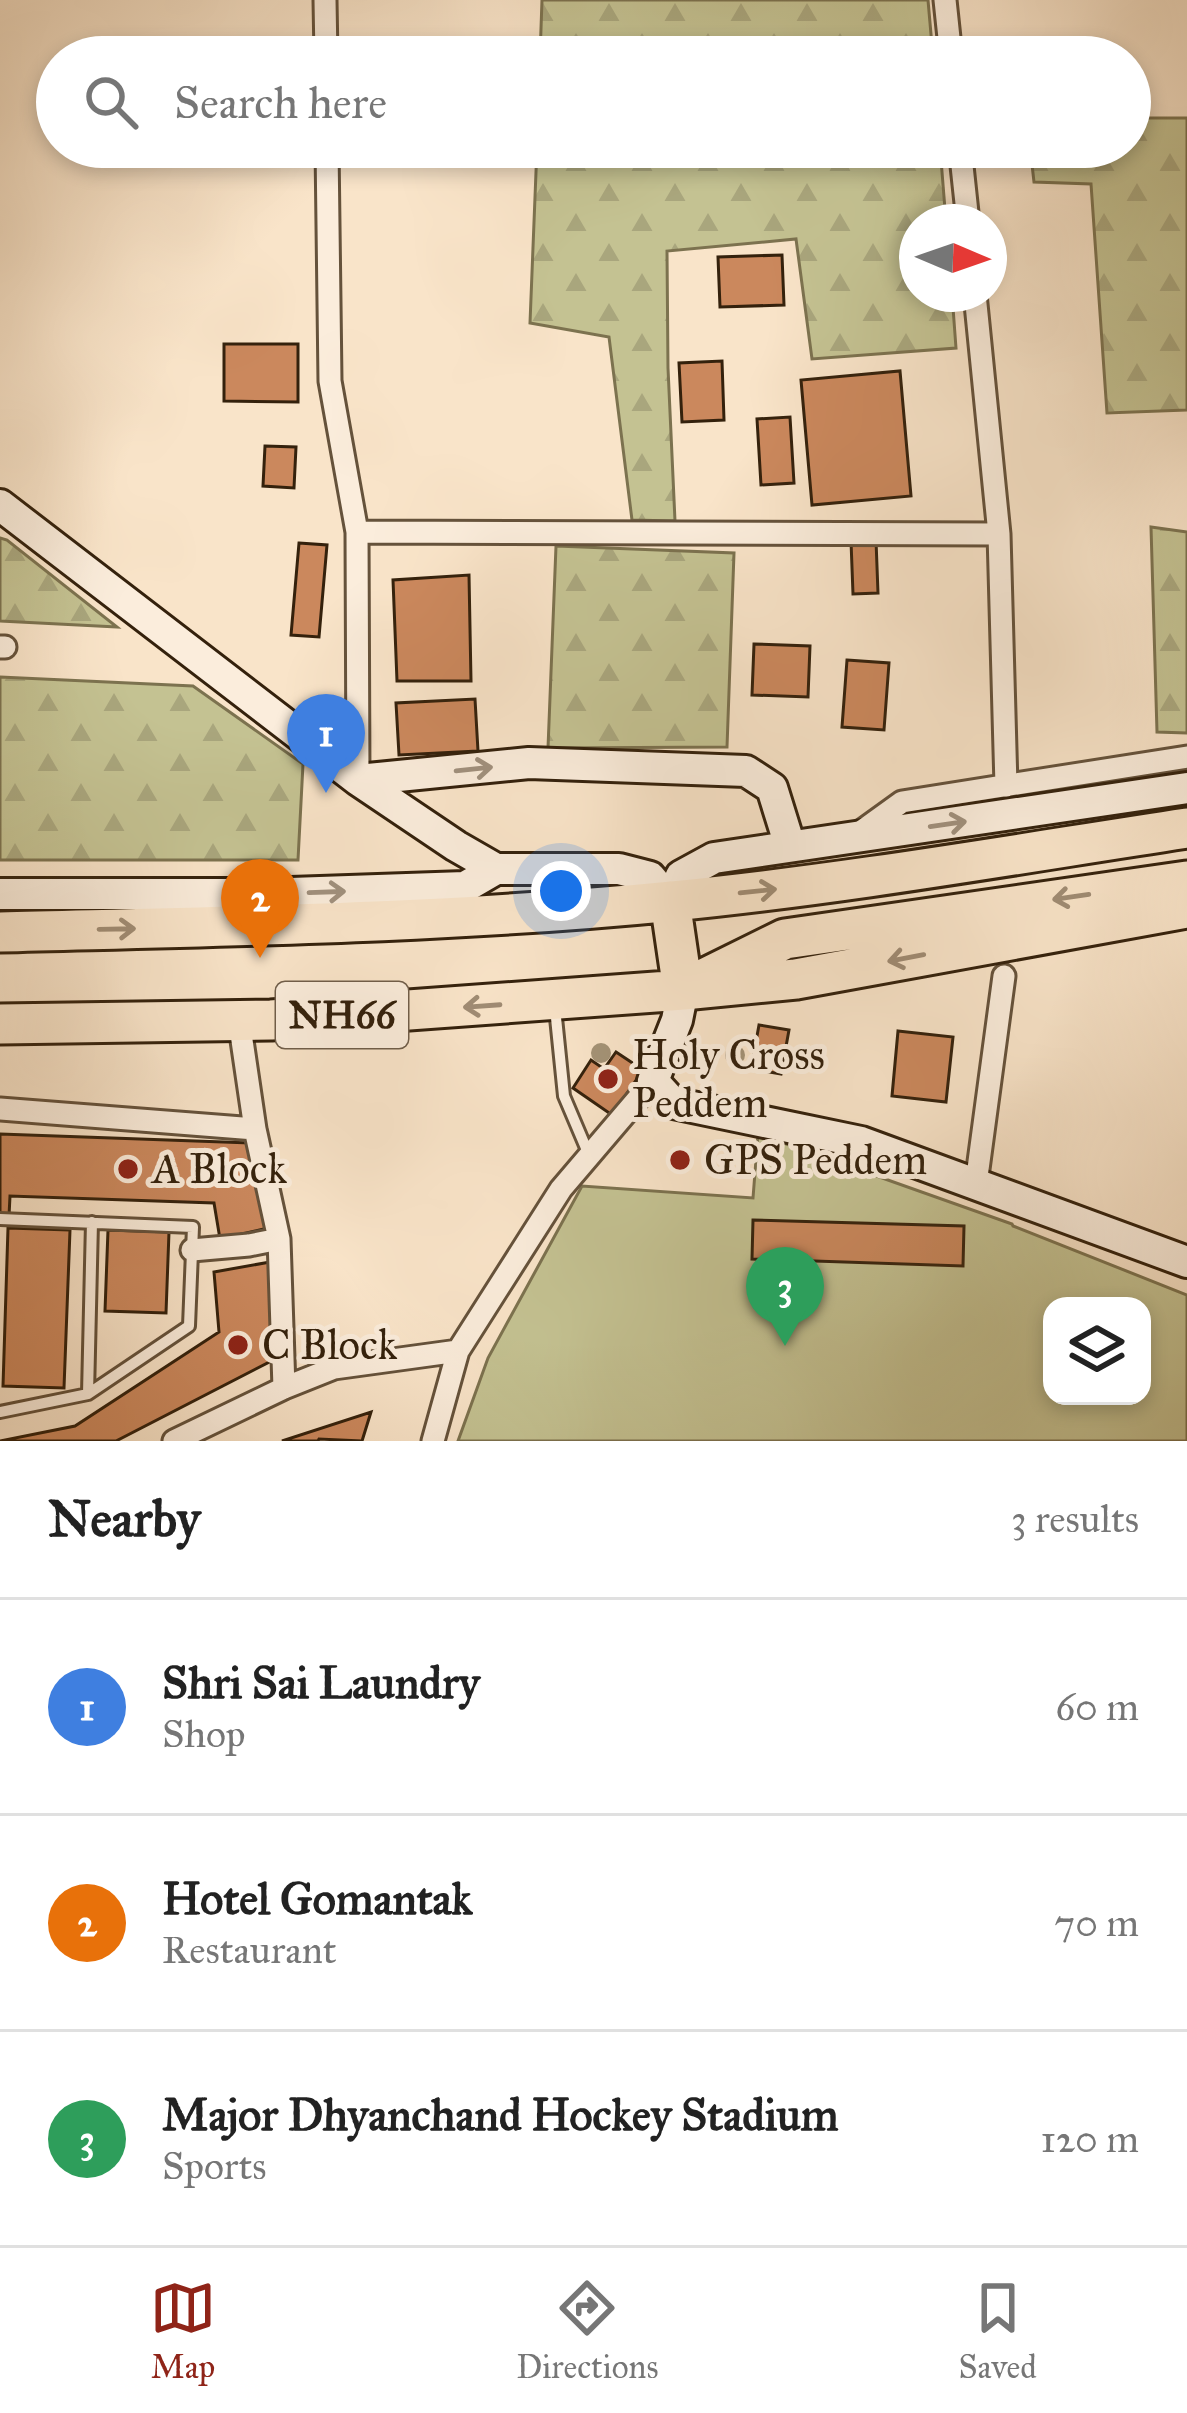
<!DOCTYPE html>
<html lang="en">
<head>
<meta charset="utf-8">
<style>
  :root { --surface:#fff; --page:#f2f2f2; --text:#222; --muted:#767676; --line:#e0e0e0; --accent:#8f2418 }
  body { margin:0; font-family:"IM FELL Great Primer",serif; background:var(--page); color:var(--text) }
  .controls { position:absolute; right:36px; bottom:36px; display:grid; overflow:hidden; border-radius:24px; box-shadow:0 6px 18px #0003 }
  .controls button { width:108px; height:108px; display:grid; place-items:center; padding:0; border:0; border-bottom:3px solid var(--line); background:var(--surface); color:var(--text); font:60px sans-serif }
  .compass { position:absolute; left:899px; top:204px; width:108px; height:108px; border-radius:50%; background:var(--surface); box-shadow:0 6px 18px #0003; rotate:92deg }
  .you { position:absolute; left:561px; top:891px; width:42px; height:42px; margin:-30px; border:9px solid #fff; border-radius:50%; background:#1a73e8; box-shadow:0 0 0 18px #1a73e833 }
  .badge { display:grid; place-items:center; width:78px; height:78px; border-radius:50%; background:var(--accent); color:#fff; font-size:39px; font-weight:700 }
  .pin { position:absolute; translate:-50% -99px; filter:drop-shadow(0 3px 6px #0008) }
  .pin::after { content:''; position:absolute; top:63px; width:42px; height:36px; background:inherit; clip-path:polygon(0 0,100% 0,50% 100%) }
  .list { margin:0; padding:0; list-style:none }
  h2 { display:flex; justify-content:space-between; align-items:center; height:156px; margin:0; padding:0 48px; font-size:51px }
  h2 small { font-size:39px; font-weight:400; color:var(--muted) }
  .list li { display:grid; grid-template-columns:78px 1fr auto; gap:36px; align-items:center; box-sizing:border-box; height:216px; padding:0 48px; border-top:3px solid var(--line) }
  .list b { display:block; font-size:45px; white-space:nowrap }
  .list p { margin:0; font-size:39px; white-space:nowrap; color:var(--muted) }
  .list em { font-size:39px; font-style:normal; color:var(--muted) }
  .icon { flex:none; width:66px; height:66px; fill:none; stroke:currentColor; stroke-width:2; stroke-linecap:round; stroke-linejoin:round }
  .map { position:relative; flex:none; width:1187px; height:1441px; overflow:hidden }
  .search { position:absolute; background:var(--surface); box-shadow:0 6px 18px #0003; left:36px; right:36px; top:36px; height:132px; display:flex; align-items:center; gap:30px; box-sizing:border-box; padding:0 42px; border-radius:66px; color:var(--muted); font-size:45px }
  .sheet { height:804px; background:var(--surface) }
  nav { display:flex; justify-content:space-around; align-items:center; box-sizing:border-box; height:168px; border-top:3px solid var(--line); background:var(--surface); font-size:33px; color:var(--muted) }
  nav a { display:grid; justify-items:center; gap:6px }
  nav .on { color:var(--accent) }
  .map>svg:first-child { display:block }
</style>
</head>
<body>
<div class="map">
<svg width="1187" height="1441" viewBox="0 0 1187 1441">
  <defs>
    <pattern id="forest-firs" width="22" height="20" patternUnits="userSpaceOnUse" patternTransform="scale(3)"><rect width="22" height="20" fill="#c4c292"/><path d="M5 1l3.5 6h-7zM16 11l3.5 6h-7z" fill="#a9a67d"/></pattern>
  </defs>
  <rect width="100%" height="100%" fill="#f9e4c9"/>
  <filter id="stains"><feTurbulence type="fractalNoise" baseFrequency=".00167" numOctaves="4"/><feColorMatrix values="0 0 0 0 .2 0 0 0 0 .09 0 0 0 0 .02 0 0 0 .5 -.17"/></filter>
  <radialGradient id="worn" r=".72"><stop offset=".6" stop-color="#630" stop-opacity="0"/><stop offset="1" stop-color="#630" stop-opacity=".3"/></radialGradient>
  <path fill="url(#forest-firs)" stroke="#7c724f" stroke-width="3" d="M 542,0 L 928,0 L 933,57 L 540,57 Z
    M 1130,118 L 1187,118 L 1187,410 L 1107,413 L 1091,184 L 1034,182 L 1030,147 L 1130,147 Z
    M 537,147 L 940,147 L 946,222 L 917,222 L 917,294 L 952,294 L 956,348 L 812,359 L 796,239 L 667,251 L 668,368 L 675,521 L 632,520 L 609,337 L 530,323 Z
    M 1151,527 L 1187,532 L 1187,733 L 1157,732 Z
    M 0,538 L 7,540 L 117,627 L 0,621 Z
    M 556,546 L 734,553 L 727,747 L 548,748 Z
    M 0,677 L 193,686 L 303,764 L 298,860 L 0,860 Z"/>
  <path fill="#c4c292" stroke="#7c724f" stroke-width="3" fill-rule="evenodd" d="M 758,1134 L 1012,1224 L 1013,1226 L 1187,1295 L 1187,1441 L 458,1441 L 488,1358 L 582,1186 L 753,1198 ZM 1052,1306 L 1142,1306 L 1142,1396 L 1052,1396 Z"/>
  <path fill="#cb885d" stroke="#34210c" stroke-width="3" d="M 782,255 L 784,305 L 720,307 L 718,257 Z
    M 224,344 L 298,344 L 298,402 L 224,401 Z
    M 722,361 L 724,420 L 682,422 L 679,363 Z
    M 900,371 L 911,496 L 812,505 L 801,380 Z
    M 790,417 L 794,483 L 761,485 L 757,419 Z
    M 265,446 L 296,447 L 294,488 L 263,486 Z
    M 876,540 L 878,593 L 853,594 L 851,541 Z
    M 299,543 L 327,545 L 319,637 L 291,635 Z
    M 469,575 L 471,681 L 397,681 L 393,580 Z
    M 754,644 L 810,646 L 808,697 L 752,695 Z
    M 847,660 L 889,663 L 884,730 L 842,727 Z
    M 475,699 L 478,751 L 399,755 L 396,703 Z
    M 759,1025 L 789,1030 L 781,1074 L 751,1069 Z
    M 898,1031 L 953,1037 L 946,1102 L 892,1096 Z
    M 616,1052 L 643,1070 L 612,1115 L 573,1088 L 591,1060 L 604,1069 Z
    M 0,1134 L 251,1143 L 268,1228 L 220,1239 L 214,1203 L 10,1196 L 9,1216 L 0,1215 Z
    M 753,1220 L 964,1226 L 963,1266 L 752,1259 Z
    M 8,1228 L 70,1230 L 64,1388 L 3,1386 Z
    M 108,1230 L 169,1232 L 166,1313 L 105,1311 Z
    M 270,1262 L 277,1358 L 116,1441 L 0,1441 L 75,1426 L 219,1332 L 214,1272 Z
    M 371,1412 L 362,1441 L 319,1439 L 318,1441 L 282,1441 Z"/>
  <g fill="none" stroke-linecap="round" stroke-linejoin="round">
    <g stroke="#65523b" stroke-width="16">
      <path id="lane" d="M 555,1008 L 564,1096 L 589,1155
        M 0,1219 L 193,1227 L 189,1326 L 88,1394 L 0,1412
        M 88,1394 L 92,1222"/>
    </g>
    <g stroke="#65523b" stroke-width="27">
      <path id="street" d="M 325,0 L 326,57
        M 945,0 L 951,57
        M 327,147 L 330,381 L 357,532 L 358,780
        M 960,147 L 968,222
        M 975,294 L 999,534 L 1006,786
        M 357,532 L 999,534
        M 0,647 L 5,647
        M 859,833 L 902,802 L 1187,757
        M 239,1020 L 255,1129 L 279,1239 L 284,1388
        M 0,1109 L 255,1129
        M 976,1184 L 1004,976
        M 192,1250 L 249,1245 L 279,1239
        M 174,1441 L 284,1388 L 334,1368 L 458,1351 L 561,1189 L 653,1081
        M 433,1441 L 458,1351"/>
    </g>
    <g stroke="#34210c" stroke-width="36">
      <path id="secondary" d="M 0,505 L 358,780 L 456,846 L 496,869 L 619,869 L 650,877 L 670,901 L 681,876 L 714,858 L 1187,788
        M 358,780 L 529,763 L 746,771 L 772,788 L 790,846
        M 0,894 L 262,894 L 465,887 L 496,869
        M 683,990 L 677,1020 L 653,1081 L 673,1103 L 861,1142 L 1187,1262"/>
    </g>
    <g stroke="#34210c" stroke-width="45">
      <path id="highway" d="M 670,901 L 683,990
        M 0,932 C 225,926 449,923 673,901 C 845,884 1016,854 1187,828
        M 704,979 L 785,939 L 1187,881
        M 0,1024 L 271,1020 L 683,990 L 796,979 L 1187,908"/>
    </g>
    <use href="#lane" stroke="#fbeddc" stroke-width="10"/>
    <use href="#street" stroke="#fbeddc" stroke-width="21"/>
    <use href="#secondary" stroke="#fbeddc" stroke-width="30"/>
    <use href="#highway" stroke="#f9e4c9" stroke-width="39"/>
  </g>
  <g fill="#a49377">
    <circle cx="601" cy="1053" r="10"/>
    <circle cx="735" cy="1055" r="10"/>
  </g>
  <defs><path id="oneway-shaft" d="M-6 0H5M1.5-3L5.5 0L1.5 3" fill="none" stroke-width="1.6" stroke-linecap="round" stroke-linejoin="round" transform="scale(3)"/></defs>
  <g stroke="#a1917e">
    <use href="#oneway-shaft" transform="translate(474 769) rotate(-6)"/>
    <use href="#oneway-shaft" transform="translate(948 824) rotate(-8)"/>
    <use href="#oneway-shaft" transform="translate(327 892) rotate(-2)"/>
  </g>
  <g stroke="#a08c74">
    <use href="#oneway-shaft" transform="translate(758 891) rotate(-6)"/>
    <use href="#oneway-shaft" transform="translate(1071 897) rotate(172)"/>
    <use href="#oneway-shaft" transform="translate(117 929) rotate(-1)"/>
    <use href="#oneway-shaft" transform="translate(906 958) rotate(169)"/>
    <use href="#oneway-shaft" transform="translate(482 1006) rotate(176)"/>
  </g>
  <g fill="#8f2418" stroke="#fbeddc" stroke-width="4.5">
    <circle cx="608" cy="1079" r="12"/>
    <circle cx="680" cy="1160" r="12"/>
    <circle cx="128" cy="1169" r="12"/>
    <circle cx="238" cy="1345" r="12"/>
  </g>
  <g text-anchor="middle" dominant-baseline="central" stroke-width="10" stroke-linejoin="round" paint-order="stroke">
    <rect fill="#fbeddc" stroke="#705e4a" stroke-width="3" x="276" y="982" width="132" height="66" rx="9"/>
    <g font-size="39" font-weight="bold" fill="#34210c">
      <text x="342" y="1015">NH66</text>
    </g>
    <g font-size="42" fill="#34210c" stroke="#fbeddc" text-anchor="start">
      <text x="632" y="1055">Holy Cross<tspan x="632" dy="48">Peddem</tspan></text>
      <text x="704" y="1160">GPS Peddem</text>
      <text x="152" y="1169">A Block</text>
      <text x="262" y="1345">C Block</text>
    </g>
  </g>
  <rect width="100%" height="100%" filter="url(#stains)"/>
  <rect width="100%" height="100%" fill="url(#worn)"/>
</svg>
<div class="controls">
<button><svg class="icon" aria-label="layers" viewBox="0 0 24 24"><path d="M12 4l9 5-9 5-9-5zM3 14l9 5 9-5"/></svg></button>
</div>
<svg class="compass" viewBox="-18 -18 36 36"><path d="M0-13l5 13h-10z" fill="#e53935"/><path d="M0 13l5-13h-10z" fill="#767676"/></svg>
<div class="you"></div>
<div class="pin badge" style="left:326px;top:793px;background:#3f7fe0">1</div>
<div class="pin badge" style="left:260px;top:958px;background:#e8710a">2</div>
<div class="pin badge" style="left:785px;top:1346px;background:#2e9e5b">3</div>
<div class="search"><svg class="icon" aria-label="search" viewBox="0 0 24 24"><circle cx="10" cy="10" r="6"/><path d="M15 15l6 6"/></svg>Search here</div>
</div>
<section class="sheet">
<h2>Nearby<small>3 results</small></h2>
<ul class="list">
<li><span class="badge" style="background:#3f7fe0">1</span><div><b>Shri Sai Laundry</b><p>Shop</p></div><em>60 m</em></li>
<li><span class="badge" style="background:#e8710a">2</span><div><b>Hotel Gomantak</b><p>Restaurant</p></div><em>70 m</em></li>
<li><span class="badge" style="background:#2e9e5b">3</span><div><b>Major Dhyanchand Hockey Stadium</b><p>Sports</p></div><em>120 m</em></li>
</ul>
</section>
<nav>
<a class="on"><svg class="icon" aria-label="map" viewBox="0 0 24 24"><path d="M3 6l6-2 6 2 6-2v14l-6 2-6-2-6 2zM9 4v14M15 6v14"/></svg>Map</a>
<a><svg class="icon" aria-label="directions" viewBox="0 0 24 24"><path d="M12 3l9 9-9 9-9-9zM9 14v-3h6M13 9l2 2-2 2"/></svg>Directions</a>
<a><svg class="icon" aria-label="saved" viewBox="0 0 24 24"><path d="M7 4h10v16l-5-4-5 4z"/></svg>Saved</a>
</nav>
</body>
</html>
